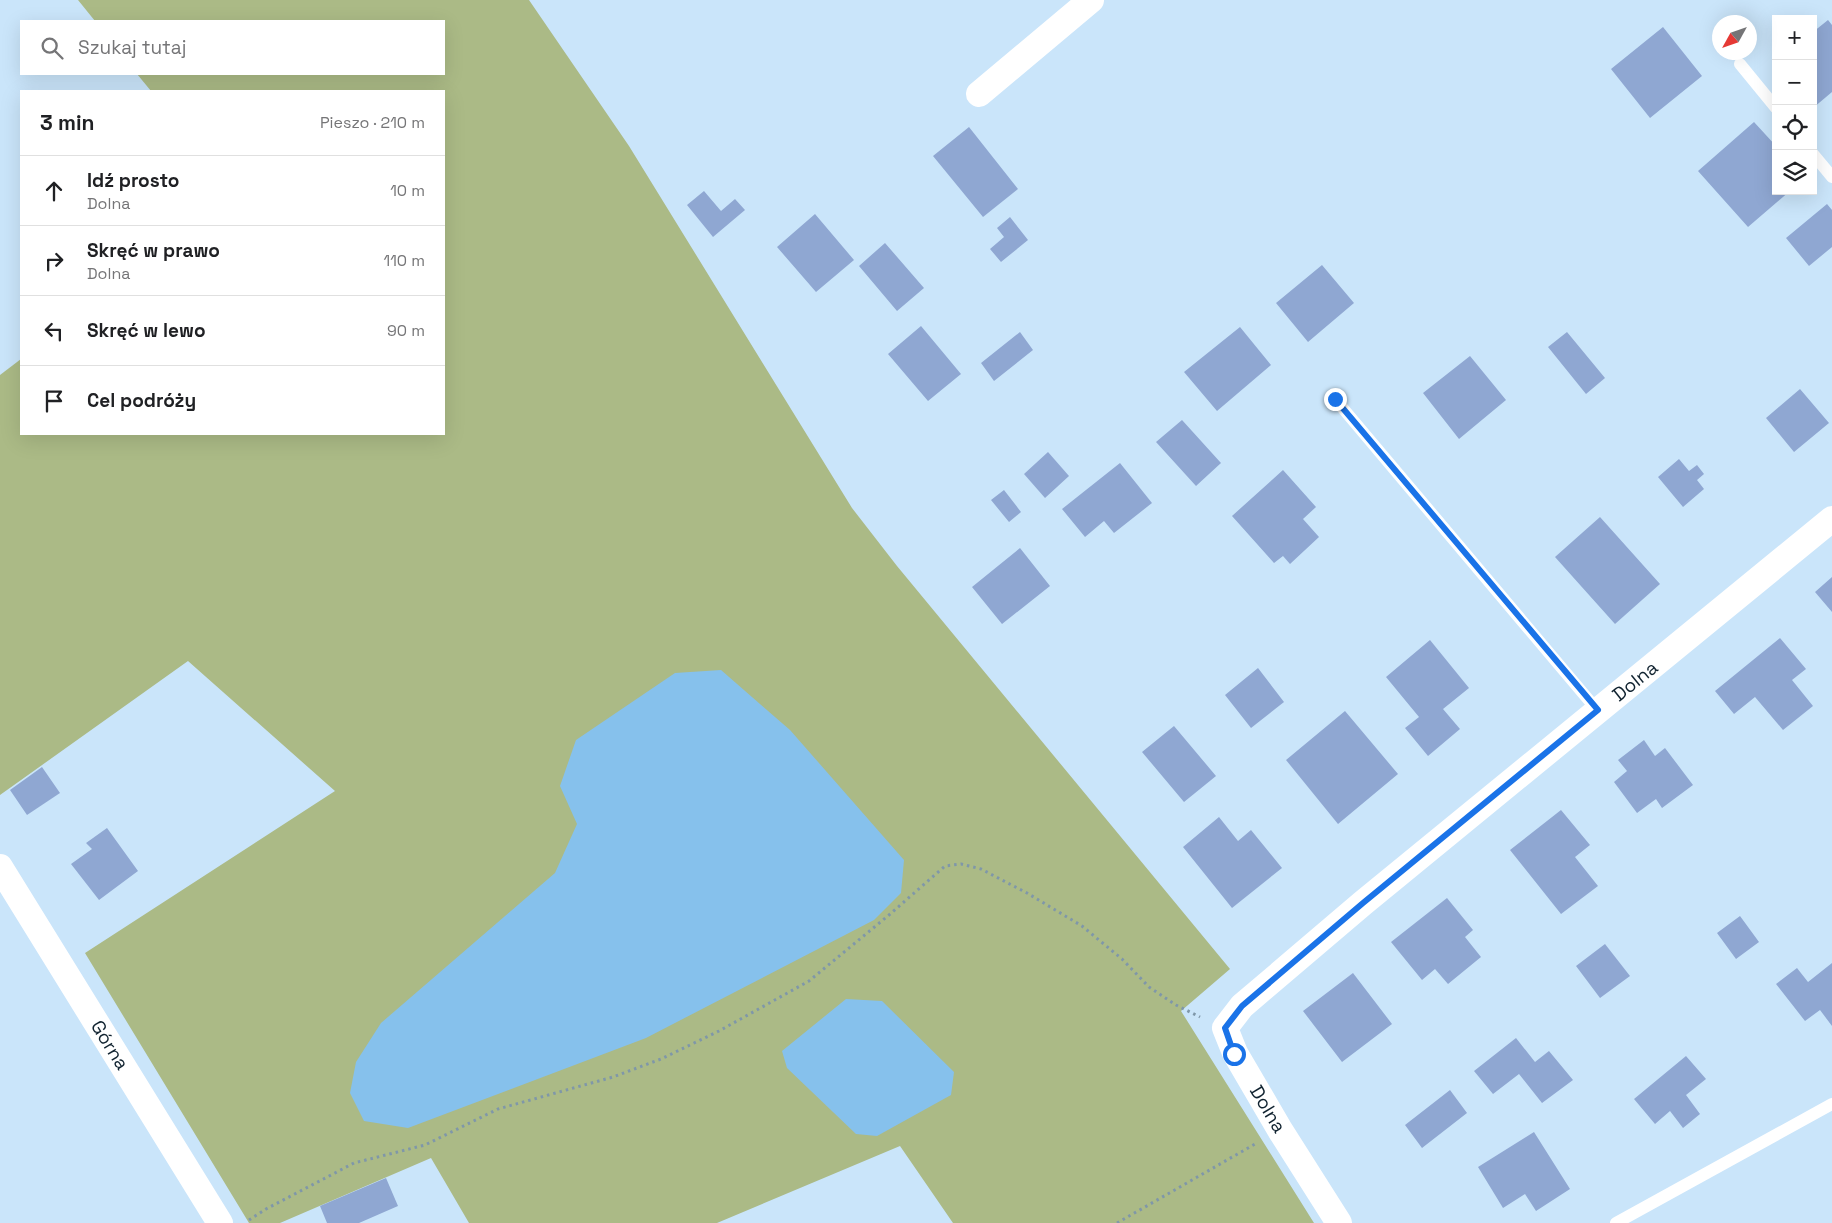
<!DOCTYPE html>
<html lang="pl">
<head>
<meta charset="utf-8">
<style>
  :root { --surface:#fff; --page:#f2f2f2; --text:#202124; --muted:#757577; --line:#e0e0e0 }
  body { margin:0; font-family:"Space Grotesk",sans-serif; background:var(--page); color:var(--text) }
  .controls { position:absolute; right:15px; top:15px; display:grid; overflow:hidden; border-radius:0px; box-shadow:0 5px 20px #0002 }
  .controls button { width:45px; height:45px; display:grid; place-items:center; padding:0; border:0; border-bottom:1px solid var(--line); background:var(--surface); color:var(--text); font:25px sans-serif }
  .compass { position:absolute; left:1712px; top:15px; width:45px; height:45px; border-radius:50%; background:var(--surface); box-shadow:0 5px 20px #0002; rotate:230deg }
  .stop { position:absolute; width:15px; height:15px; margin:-11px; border:4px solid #1a73e8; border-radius:50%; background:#fff }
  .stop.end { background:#1a73e8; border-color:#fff; box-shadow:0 1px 5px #0008 }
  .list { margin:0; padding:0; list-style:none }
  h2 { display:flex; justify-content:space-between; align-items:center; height:65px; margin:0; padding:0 20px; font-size:21px }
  h2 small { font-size:16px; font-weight:400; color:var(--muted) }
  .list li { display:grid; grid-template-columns:32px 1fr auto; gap:15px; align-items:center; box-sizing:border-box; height:70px; padding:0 20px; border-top:1px solid var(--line) }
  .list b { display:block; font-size:19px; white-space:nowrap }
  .list p { margin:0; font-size:16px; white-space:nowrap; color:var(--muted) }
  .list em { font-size:16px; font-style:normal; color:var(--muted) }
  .icon { flex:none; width:28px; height:28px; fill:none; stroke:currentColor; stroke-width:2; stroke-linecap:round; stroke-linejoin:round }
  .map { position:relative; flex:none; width:1832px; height:1223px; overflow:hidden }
  .search { position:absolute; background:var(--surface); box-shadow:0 5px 20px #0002; left:20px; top:20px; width:425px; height:55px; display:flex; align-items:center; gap:12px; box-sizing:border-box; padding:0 18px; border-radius:0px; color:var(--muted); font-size:19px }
  .panel { position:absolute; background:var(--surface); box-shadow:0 5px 20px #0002; left:20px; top:90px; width:425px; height:345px; border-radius:0px }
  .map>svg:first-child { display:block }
</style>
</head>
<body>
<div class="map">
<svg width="1832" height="1223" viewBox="0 0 1832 1223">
  <rect width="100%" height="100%" fill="#cae5fa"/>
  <path fill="#abba86" d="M 78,0 L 529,0 L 629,146 L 852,508 L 897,566 L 1230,969 L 1181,1011 L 1314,1223 L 953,1223 L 900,1146 L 717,1223 L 469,1223 L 431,1158 L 280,1223 L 249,1223 L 85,953 L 335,791 L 188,661 L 0,795 L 0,375 L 21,359 L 21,434 L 444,434 L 444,91 L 151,91 L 137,74 L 444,74 L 444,21 L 95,21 Z"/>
  <path fill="#86c1ec" d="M 721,670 L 790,730 L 904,860 L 901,893 L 874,920 L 646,1038 L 408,1128 L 364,1121 L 350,1093 L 356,1062 L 381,1023 L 555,873 L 577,824 L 560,786 L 576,740 L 675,673 Z
    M 846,999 L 882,1001 L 954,1072 L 951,1095 L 877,1136 L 856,1134 L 787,1068 L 782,1051 Z"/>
  <path fill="#8fa7d2" d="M 1828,20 L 1832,25 L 1832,92 L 1813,108 L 1813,32 Z
    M 1663,27 L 1702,76 L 1650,118 L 1611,69 Z
    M 1754,122 L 1776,146 L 1776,191 L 1790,191 L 1748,227 L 1698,171 Z
    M 969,127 L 1018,189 L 983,217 L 933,156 Z
    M 704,191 L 721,211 L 735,199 L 745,210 L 713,237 L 687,205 Z
    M 1827,204 L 1832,210 L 1832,247 L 1809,266 L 1786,238 Z
    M 815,214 L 854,260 L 816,292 L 777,247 Z
    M 1010,217 L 1028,240 L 1001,262 L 990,249 L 1004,237 L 997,228 Z
    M 885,243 L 924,288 L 897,311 L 859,266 Z
    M 1322,265 L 1354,303 L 1308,342 L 1276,303 Z
    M 921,326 L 961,374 L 928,401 L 888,354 Z
    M 1240,327 L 1271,365 L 1217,411 L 1184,372 Z
    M 1020,332 L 1033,350 L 994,381 L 981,363 Z
    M 1567,332 L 1605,378 L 1586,394 L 1548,347 Z
    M 1470,356 L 1506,400 L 1459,439 L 1423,393 Z
    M 1800,389 L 1829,423 L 1794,452 L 1766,418 Z
    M 1182,420 L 1221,463 L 1196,486 L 1156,442 Z
    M 1048,452 L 1069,476 L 1045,498 L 1024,474 Z
    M 1679,459 L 1689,471 L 1697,465 L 1704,474 L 1697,480 L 1704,489 L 1683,507 L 1658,477 Z
    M 1120,463 L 1152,503 L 1114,533 L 1104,521 L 1085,537 L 1062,509 Z
    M 1283,470 L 1316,507 L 1303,519 L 1319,537 L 1290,564 L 1283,556 L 1274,563 L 1232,516 Z
    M 1004,490 L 1021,512 L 1009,522 L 991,500 Z
    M 1600,517 L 1660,584 L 1615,624 L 1555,557 Z
    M 1020,548 L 1050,586 L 1002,624 L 972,587 Z
    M 1832,577 L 1832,612 L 1815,592 Z
    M 1780,638 L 1806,669 L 1792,680 L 1813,706 L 1783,730 L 1755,697 L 1734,714 L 1715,691 Z
    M 1430,640 L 1469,688 L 1443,709 L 1460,729 L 1428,756 L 1405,728 L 1419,717 L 1386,677 Z
    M 1258,668 L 1284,702 L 1251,728 L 1225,695 Z
    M 1345,711 L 1398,774 L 1338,824 L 1286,760 Z
    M 1174,726 L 1216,776 L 1184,802 L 1142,752 Z
    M 1644,740 L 1655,756 L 1665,748 L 1693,785 L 1662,808 L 1656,799 L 1637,813 L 1614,782 L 1627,771 L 1618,760 Z
    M 42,767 L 60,793 L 27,815 L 10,790 Z
    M 1561,810 L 1590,845 L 1575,857 L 1598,886 L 1561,914 L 1510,850 Z
    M 1219,817 L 1238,841 L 1251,830 L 1282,868 L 1232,908 L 1183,847 Z
    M 107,828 L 138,871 L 99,900 L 71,864 L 92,849 L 86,843 Z
    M 1447,898 L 1473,930 L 1465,937 L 1481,957 L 1448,984 L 1435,969 L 1422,980 L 1391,942 Z
    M 1740,916 L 1759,942 L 1736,959 L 1717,933 Z
    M 1605,944 L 1630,976 L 1600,998 L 1576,966 Z
    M 1832,963 L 1832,1026 L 1820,1010 L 1805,1021 L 1776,984 L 1797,968 L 1808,982 Z
    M 1353,973 L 1392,1024 L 1342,1062 L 1303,1011 Z
    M 1516,1038 L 1535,1062 L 1549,1051 L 1573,1080 L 1542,1103 L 1519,1074 L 1493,1094 L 1474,1071 Z
    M 1686,1056 L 1706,1079 L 1686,1095 L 1700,1114 L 1683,1128 L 1670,1111 L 1655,1124 L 1634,1099 Z
    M 1450,1090 L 1467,1113 L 1422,1148 L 1405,1125 Z
    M 1534,1132 L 1570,1189 L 1536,1211 L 1525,1194 L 1503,1208 L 1478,1167 Z
    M 386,1178 L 398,1206 L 359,1223 L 327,1223 L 320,1206 Z"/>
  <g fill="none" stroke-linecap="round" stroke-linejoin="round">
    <path stroke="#7f97a9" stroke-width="3" stroke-dasharray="2.5 4" stroke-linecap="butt" d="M 249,1220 L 266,1209 L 354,1163 L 425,1145 L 498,1109 L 613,1077 L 661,1059 L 719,1031 L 809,981 L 889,915 L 945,866 L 961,864 L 981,869 L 1027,893 L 1082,926 L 1122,959 L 1149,987 L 1176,1005 L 1200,1017
      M 1117,1223 L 1255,1144"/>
    <path stroke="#fff" stroke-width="12" d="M 1740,64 L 1776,108
      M 1813,154 L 1832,177
      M 1335,399 L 1598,711
      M 1616,1223 L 1832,1104"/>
    <path stroke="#fff" stroke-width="26" d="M 979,94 L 1091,0
      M 0,867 L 220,1223
      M 1339,1223 L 1280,1130 L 1235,1053 L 1225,1028 L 1242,1006 L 1363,903 L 1832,519"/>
  </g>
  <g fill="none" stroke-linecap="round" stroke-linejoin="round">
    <path stroke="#1a73e8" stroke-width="6" d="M 1234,1054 L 1225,1028 L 1242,1006 L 1363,903 L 1598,710 L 1335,399"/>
  </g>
  <g text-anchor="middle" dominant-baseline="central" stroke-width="4.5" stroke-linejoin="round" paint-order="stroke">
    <g font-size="19" fill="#112330" stroke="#fff">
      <text transform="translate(1635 681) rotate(-39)">Dolna</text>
      <text transform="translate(110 1045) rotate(58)">Górna</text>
      <text transform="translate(1268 1109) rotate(59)">Dolna</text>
    </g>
  </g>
</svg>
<div class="controls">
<button>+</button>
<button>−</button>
<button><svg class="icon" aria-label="locate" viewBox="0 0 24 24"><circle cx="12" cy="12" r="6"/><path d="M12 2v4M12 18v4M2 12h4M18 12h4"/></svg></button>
<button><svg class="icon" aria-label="layers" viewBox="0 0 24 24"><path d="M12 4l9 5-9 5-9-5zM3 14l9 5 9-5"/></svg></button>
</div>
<svg class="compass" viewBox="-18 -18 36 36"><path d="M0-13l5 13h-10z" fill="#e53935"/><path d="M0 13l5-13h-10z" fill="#757577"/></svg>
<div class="stop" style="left:1234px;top:1054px"></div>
<div class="stop end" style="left:1335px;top:399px"></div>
<div class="search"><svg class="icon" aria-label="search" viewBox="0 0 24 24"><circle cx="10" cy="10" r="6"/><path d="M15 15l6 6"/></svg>Szukaj tutaj</div>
<section class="panel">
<h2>3 min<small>Pieszo · 210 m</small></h2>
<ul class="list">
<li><svg class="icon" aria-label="ahead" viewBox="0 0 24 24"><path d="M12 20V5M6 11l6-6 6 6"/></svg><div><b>Idź prosto</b><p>Dolna</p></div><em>10 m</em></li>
<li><svg class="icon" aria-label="right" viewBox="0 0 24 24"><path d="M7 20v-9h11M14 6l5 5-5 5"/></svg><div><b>Skręć w prawo</b><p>Dolna</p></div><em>110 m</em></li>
<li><svg class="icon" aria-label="left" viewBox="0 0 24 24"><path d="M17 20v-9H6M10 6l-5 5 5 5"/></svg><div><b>Skręć w lewo</b></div><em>90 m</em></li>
<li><svg class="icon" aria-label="arrive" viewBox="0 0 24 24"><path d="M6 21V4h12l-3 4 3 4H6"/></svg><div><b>Cel podróży</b></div></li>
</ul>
</section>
</div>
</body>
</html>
